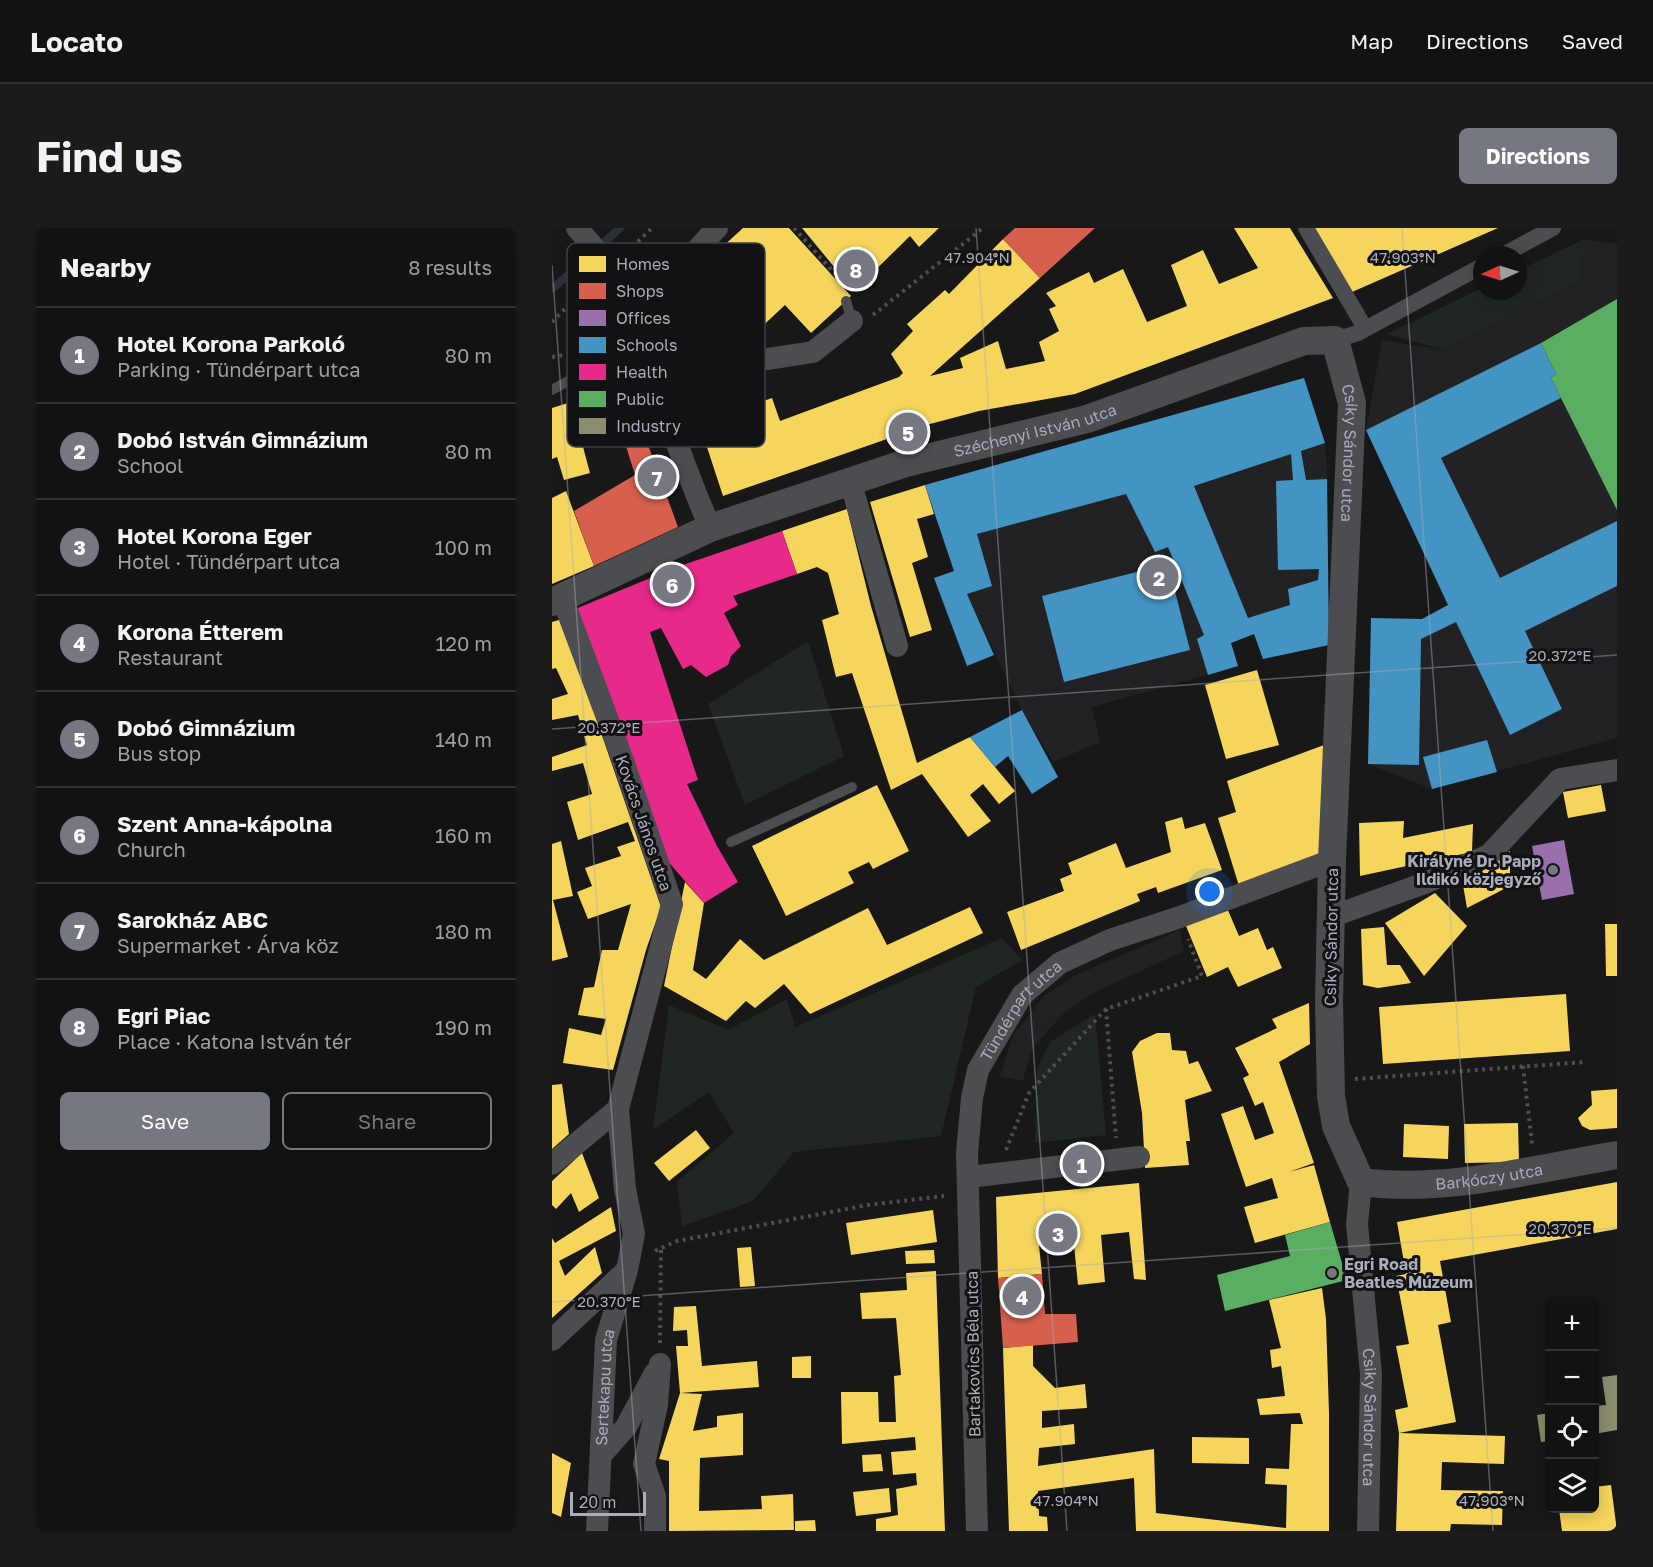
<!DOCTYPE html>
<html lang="en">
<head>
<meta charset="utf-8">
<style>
  :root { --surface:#121212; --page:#1b1b1b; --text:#f1f3f6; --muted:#9c9e9f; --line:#313232; --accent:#767881 }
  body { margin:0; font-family:"Golos Text",sans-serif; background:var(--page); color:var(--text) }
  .controls { position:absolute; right:18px; bottom:18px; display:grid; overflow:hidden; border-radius:9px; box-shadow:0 3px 15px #0003 }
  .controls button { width:54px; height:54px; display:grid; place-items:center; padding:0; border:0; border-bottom:2px solid var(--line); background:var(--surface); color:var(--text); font:30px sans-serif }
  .compass { position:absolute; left:921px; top:18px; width:54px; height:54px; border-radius:50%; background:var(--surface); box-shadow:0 3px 15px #0003; rotate:266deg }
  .scale { position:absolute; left:18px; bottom:15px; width:76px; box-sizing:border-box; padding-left:6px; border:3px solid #a9acb9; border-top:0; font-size:16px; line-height:21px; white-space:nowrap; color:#a9acb9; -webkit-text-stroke:4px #121214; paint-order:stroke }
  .you { position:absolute; left:658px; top:664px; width:21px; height:21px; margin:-15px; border:4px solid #fff; border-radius:50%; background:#1a73e8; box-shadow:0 0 0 9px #1a73e833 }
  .badge { display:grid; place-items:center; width:39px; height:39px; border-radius:50%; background:var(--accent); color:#fff; font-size:20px; font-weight:700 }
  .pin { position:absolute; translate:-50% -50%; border:3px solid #fff; box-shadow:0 2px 6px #0006 }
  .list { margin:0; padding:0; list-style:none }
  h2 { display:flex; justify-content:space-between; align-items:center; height:78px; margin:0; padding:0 24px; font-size:26px }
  h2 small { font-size:20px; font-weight:400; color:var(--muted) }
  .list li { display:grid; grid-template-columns:39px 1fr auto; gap:18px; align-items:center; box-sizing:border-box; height:96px; padding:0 24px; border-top:2px solid var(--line) }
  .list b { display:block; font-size:22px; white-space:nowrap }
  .list p { margin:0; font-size:20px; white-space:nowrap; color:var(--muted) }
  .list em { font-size:20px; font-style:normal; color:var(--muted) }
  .actions { display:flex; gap:12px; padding:18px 24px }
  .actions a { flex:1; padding:14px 0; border:2px solid var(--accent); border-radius:9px; text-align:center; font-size:21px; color:var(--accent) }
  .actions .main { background:var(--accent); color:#fff }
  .icon { flex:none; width:33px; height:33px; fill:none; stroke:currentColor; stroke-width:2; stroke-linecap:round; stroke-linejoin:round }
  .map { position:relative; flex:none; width:1065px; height:1303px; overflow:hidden; border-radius:9px }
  header { display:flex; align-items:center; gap:36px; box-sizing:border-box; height:84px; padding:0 30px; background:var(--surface); border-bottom:2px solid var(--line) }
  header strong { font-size:28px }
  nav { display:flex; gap:33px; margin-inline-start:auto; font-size:21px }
  .intro { display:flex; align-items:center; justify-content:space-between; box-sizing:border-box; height:144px; padding:0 36px }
  h1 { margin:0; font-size:42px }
  .button { padding:15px 27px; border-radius:9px; background:var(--accent); color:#fff; font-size:21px; font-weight:700 }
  main { display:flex; gap:36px; padding:0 36px }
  aside { flex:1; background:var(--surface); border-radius:9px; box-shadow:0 3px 15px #0003 }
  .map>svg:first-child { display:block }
</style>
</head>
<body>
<header>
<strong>Locato</strong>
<nav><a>Map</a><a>Directions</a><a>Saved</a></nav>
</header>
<div class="intro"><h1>Find us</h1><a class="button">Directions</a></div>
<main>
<aside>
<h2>Nearby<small>8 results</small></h2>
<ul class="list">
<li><span class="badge">1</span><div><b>Hotel Korona Parkoló</b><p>Parking · Tündérpart utca</p></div><em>80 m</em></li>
<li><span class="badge">2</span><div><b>Dobó István Gimnázium</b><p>School</p></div><em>80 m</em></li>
<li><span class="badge">3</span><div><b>Hotel Korona Eger</b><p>Hotel · Tündérpart utca</p></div><em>100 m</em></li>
<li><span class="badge">4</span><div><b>Korona Étterem</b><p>Restaurant</p></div><em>120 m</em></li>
<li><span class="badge">5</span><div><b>Dobó Gimnázium</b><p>Bus stop</p></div><em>140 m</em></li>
<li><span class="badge">6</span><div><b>Szent Anna-kápolna</b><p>Church</p></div><em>160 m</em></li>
<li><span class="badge">7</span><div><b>Sarokház ABC</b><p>Supermarket · Árva köz</p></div><em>180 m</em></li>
<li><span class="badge">8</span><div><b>Egri Piac</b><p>Place · Katona István tér</p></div><em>190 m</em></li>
</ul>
<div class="actions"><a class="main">Save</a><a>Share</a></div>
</aside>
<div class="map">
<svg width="1065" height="1303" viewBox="0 0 1065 1303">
  <rect width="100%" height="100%" fill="#181818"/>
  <path fill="#222224" d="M 1032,11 L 1065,16 L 1065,510 L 880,561 L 816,536 L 819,390 L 870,391 L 896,377 L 814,202 L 830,112 L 892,122 L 1026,53 Z
    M 752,150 L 773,215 L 775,234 L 777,417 L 711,431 L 702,406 L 679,415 L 686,438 L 540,479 L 548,514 L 501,534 L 470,482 L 415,366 L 440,357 L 425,306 L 472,294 L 452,236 Z
    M 628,702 L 632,723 L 539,766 L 512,785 L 480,820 L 471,853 L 448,848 L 461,807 L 493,767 L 526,746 Z"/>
  <path fill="#202722" d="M 1032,11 L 1027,53 L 892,122 L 835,106 L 930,60 L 930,63 L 966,63 L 966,43 Z
    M 256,413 L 292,528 L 193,577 L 156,476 Z
    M 450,710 L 470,732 L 424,759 L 389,908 L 242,924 L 201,973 L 130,998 L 125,954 L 182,905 L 157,864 L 101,902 L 117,777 L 176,802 L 235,771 L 243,799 Z
    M 543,786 L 554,907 L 483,915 L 485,841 L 498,814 Z"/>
  <path fill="#f6d55c" d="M 191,0 L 237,0 L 299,68 L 259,105 L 233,77 L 190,117 L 132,54 Z
    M 250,0 L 387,0 L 367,19 L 358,8 L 302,63 Z
    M 682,0 L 738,0 L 781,70 L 523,166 L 427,183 L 378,196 L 171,268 L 151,207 L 185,195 L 188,203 L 198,199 L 192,180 L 220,170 L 228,193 L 347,149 L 351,145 L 339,126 L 361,103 L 355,96 L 393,62 L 397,66 L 451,11 L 488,50 L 378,148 L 411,140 L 408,130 L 446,113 L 454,141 L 493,133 L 487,114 L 507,103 L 497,81 L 504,78 L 494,65 L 537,44 L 542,55 L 571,41 L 595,94 L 635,78 L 619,37 L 651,22 L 667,56 L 706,40 Z
    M 761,0 L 946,0 L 800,64 Z
    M 19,174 L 38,245 L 12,252 L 5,229 L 0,231 L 0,180 Z
    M 373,257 L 382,286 L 365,291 L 376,329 L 360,335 L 380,402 L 358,409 L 318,274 Z
    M 14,263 L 42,338 L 0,356 L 0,270 Z
    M 295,281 L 319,378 L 365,535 L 418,509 L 463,563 L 447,576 L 431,556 L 418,567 L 439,593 L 416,609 L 370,546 L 339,562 L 300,445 L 284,449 L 270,392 L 287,386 L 276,345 L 265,339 L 245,346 L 230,303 Z
    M 10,391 L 109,679 L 94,722 L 61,842 L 11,835 L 17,800 L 49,807 L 54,791 L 26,787 L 32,760 L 42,759 L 50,722 L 66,722 L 79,676 L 36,691 L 25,664 L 40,658 L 33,640 L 69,628 L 65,619 L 83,613 L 76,594 L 26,612 L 15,574 L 40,566 L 31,535 L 0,543 L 0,529 L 35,517 L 26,487 L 0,492 L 0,471 L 16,466 L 4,440 L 0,441 L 0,394 Z
    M 705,442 L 727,517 L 674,531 L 653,457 Z
    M 772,517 L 769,629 L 687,658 L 666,590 L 684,584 L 675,553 Z
    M 325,557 L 357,623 L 321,641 L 317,634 L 296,644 L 302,655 L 234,688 L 200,618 Z
    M 1049,557 L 1054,583 L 1016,590 L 1011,564 Z
    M 630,589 L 633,601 L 653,595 L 670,642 L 606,665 L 604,659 L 585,666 L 588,673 L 469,722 L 455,684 L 512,663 L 508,651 L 520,646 L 516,635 L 564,615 L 574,640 L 619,624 L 613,594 Z
    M 852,593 L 851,610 L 921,596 L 920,624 L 808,648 L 807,595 Z
    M 9,613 L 21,668 L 1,672 L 16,729 L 0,733 L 0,616 Z
    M 958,623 L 958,658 L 915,680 L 911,657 Z
    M 133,654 L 152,675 L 141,742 L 154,751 L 188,711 L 212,732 L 316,680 L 335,717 L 418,679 L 431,705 L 258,786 L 232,756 L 203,780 L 194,773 L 174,793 L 112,758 Z
    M 883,665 L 915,698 L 872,748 L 833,695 Z
    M 675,680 L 687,708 L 706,700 L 715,722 L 721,719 L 730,740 L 686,759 L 676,739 L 655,749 L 634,698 Z
    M 1053,696 L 1065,696 L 1065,748 L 1054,748 Z
    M 832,699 L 835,737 L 848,737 L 859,755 L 826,760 L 811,757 L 809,701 Z
    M 1014,766 L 1018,823 L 831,836 L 827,779 Z
    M 757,775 L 758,816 L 727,834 L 762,935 L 737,944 L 762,937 L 778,994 L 703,1015 L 692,979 L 726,970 L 720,950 L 694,959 L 669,886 L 691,878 L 703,912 L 722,905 L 711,874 L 703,878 L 691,850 L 697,847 L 683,820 L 725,800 L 720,791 Z
    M 605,805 L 618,805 L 620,822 L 634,823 L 637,836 L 646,833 L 660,863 L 633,872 L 638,913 L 634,913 L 637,937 L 593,940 L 590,885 L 580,824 L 588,813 Z
    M 10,856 L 17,906 L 0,921 L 0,857 Z
    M 1065,861 L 1065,900 L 1038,902 L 1030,898 L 1026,890 L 1040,877 L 1039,863 Z
    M 966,895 L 967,934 L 913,935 L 912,896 Z
    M 852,896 L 897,898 L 896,931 L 851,929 Z
    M 144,902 L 158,920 L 117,953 L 102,935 Z
    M 30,925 L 47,970 L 27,984 L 19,965 L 4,981 L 0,977 L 0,953 Z
    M 1065,954 L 1065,1001 L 888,1033 L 899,1094 L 886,1097 L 904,1194 L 847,1205 L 843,1182 L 856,1179 L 844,1118 L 857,1116 L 844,1048 L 854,1046 L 845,994 Z
    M 587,955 L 594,1052 L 582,1051 L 577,1004 L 549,1007 L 553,1054 L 526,1057 L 522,1017 L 504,1019 L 503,1006 L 486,1008 L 490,1046 L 446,1050 L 444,969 Z
    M 59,979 L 64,1003 L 7,1033 L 13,1048 L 43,1019 L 50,1045 L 0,1090 L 0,1010 L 3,1015 Z
    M 381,982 L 385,1014 L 299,1027 L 294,995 Z
    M 199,1019 L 203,1058 L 188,1059 L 185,1020 Z
    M 382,1022 L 383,1035 L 354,1036 L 353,1023 Z
    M 384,1043 L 393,1303 L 324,1303 L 324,1291 L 346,1287 L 344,1261 L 365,1257 L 364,1245 L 341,1247 L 339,1224 L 364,1222 L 363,1209 L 290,1216 L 289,1164 L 326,1164 L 327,1194 L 344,1194 L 342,1148 L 349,1147 L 344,1090 L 310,1091 L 308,1065 L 355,1062 L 354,1045 Z
    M 770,1060 L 774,1091 L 777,1185 L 777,1303 L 584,1303 L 582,1250 L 486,1263 L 487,1288 L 495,1289 L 496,1303 L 457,1303 L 451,1120 L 481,1117 L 481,1138 L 503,1160 L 533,1156 L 535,1180 L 490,1183 L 490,1200 L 522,1196 L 523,1216 L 487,1220 L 486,1238 L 602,1221 L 604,1285 L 734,1300 L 735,1257 L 713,1256 L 714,1240 L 737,1241 L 739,1196 L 751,1196 L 748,1185 L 708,1187 L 705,1171 L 733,1168 L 729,1138 L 720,1140 L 718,1122 L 729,1120 L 717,1072 Z
    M 144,1078 L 150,1138 L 205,1133 L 207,1159 L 128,1165 L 124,1118 L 136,1118 L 135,1102 L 121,1103 L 122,1079 Z
    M 259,1128 L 259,1150 L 240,1150 L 240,1129 Z
    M 128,1165 L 150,1166 L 141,1203 L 165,1199 L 165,1188 L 191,1185 L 191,1227 L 148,1230 L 147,1283 L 210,1281 L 209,1268 L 241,1266 L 242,1302 L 117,1303 L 117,1233 L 107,1231 Z
    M 847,1205 L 953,1208 L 952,1236 L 890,1234 L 889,1262 L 951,1263 L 950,1297 L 899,1296 L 898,1303 L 844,1303 Z
    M 640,1209 L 697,1210 L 697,1236 L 640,1235 Z
    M 0,1225 L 19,1235 L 9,1289 L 0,1285 Z
    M 329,1226 L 331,1243 L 311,1244 L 310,1227 Z
    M 1059,1257 L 1065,1303 L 1010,1303 L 1007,1281 L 1042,1281 L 1042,1259 Z
    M 337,1260 L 339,1284 L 304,1288 L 301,1264 Z
    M 263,1292 L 264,1303 L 243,1303 L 243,1293 Z"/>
  <path fill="#d6604d" d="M 463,0 L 543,0 L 488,50 L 451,11 Z
    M 76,162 L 126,299 L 42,338 L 22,283 L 83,247 L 58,167 Z
    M 490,1046 L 493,1086 L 524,1086 L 526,1114 L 451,1120 L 446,1050 Z"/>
  <path fill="#9970ab" d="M 1012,612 L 1022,666 L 990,672 L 980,618 Z"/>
  <path fill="#4393c3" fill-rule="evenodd" d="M 989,115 L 1004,146 L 999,150 L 1009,170 L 889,230 L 948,350 L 1065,293 L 1065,358 L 973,403 L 1010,481 L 958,507 L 904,394 L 869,411 L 867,537 L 816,536 L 819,390 L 870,391 L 896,377 L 814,202 Z
    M 752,150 L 773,215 L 749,223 L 754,252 L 775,251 L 777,417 L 711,431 L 702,406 L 679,415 L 686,438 L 656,447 L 645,411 L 652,407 L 616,319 L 603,324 L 574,266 L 425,306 L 440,358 L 415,366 L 442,427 L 415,438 L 382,350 L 402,343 L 373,257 ZM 739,226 L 741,252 L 724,253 L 726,342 L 767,341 L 766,352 L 736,361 L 738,377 L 696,390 L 642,258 Z
    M 616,336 L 638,422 L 512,454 L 490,368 Z
    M 470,482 L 506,549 L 480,566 L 456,528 L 443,539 L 418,509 Z
    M 935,512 L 945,544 L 880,561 L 871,529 Z"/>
  <path fill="#e7298a" d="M 230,303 L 245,346 L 181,368 L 186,377 L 172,385 L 189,418 L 179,428 L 176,437 L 154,449 L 139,437 L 131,441 L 109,400 L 98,404 L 146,552 L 135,556 L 165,618 L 186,654 L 152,675 L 113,630 L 16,384 L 125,339 Z"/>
  <path fill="#5aae61" d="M 1065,71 L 1065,282 L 999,150 L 1004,146 L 989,115 Z
    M 778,994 L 795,1052 L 673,1083 L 665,1047 L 738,1028 L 733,1007 Z"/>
  <path fill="#8c8c6e" d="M 1065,1147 L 1065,1202 L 1042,1206 L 1042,1178 L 1054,1177 L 1050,1149 Z
    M 998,1185 L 998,1213 L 989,1214 L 985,1187 Z"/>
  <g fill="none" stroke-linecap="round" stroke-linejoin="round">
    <path stroke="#2b313a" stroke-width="8" d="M 0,61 L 68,0"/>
    <path stroke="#4e4e53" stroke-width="4" stroke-dasharray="3 4.5" stroke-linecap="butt" d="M 242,0 L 292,56
      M 75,24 L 100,0
      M 321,87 L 431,0
      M 0,94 L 42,52
      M 0,129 L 58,119
      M 554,781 L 564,910
      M 971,838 L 980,916
      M 803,851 L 1033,834
      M 454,922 L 477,865 L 554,781 L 650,748 L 636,711
      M 103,1023 L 125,1013 L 316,977 L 392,968
      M 108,1115 L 109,1020"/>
    <path stroke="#4c4d51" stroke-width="10" d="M 294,73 L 300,93
      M 0,162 L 16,153 L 102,126
      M 179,614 L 300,559"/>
    <path stroke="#4c4d51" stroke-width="16" d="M 754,0 L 813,100
      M 951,27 L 1001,0
      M 783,112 L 806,105 L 930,38"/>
    <g stroke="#4c4d51" stroke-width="22">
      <path d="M 25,0 L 102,88"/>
      <path d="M 111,168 L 196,134 L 261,124 L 300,93"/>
      <path d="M 298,252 L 345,418"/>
      <path d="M 158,300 C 139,253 89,137 102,90 C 110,63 145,20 165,0"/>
      <path d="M 781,688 L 873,655 L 937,627 L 1008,551 L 1065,542"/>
      <path d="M 0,936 L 66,881 L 120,676 L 68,524 L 10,369"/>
      <path d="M 417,949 L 587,929"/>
      <path id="s1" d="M 809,954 L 805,996 L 819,1146 L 816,1303"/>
      <path d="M 0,1112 L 74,1043"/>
      <path d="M 50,1226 L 74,1199 L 103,1145"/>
      <path id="s2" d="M 45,1303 L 54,1112 L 75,1042 L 82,1006 L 73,961 L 66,881"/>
      <path d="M 103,1303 L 103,1268 L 92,1236 L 105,1177 L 108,1136"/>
      <path id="s3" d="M 425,1303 L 415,925 L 420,870 L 426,842 L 470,767 L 508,735 L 558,712 L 628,689 L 780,632"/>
    </g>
    <path stroke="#4c4d51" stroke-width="28" id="s4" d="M 0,374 L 158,300 L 354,235 L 535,191 L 752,113 L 783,112 L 800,175 L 780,632 L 777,774 L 779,868 L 784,898 L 809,954 C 895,965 981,941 1065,927"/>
  </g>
  <path fill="none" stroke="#a9acb9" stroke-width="1.5" stroke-opacity="0.45" d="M 424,0 L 515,1303M 850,0 L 941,1303M 0,37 L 89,1303M 0,501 L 1065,427M 0,1074 L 1065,1000"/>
  <g fill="#767881" stroke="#121214" stroke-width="2">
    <circle cx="1001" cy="642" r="6"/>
    <circle cx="780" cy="1045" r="6"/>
  </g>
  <g text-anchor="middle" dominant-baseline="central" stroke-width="6" stroke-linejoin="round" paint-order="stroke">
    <g font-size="16" fill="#a9acb9" stroke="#121214">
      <text stroke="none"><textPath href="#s4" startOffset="514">Széchenyi István utca</textPath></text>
      <text stroke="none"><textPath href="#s4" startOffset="944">Csiky Sándor utca</textPath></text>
      <text transform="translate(92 595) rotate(71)">Kovács János utca</text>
      <text transform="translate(779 709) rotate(-89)">Csiky Sándor utca</text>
      <text stroke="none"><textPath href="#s3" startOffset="536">Tündérpart utca</textPath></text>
      <text stroke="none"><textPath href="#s4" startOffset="1808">Barkóczy utca</textPath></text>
      <text transform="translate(421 1126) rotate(-91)">Bartakovics Béla utca</text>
      <text stroke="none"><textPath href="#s2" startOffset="144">Sertekapu utca</textPath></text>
      <text stroke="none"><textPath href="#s1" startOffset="236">Csiky Sándor utca</textPath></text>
    </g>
    <g font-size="16" font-weight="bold" fill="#a9acb9" stroke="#121214" text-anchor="end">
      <text x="989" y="633">Királyné Dr. Papp<tspan x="989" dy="18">Ildikó közjegyző</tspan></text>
      <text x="792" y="1036" text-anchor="start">Egri Road<tspan x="792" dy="18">Beatles Múzeum</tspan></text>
    </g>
  </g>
  <rect x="15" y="15" width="198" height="204" rx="9" fill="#121214" stroke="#3f4046" stroke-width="1.5"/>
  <rect x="27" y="28" width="27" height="16" fill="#f6d55c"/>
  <rect x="27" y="55" width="27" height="16" fill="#d6604d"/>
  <rect x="27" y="82" width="27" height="16" fill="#9970ab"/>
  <rect x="27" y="109" width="27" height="16" fill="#4393c3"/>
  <rect x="27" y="136" width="27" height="16" fill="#e7298a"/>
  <rect x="27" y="163" width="27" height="16" fill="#5aae61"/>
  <rect x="27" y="190" width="27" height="16" fill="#8c8c6e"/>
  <g font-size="16" fill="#a9acb9">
    <text x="64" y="42">Homes</text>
    <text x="64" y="69">Shops</text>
    <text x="64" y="96">Offices</text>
    <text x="64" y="123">Schools</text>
    <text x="64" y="150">Health</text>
    <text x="64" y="177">Public</text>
    <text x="64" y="204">Industry</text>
  </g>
  <g font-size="15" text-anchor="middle" fill="#a9acb9" stroke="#121214" stroke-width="6" stroke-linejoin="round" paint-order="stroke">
    <text x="425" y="35">47.904°N</text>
    <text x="851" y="35">47.903°N</text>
    <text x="1008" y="433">20.372°E</text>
    <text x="57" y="505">20.372°E</text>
    <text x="1008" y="1006">20.370°E</text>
    <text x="57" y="1079">20.370°E</text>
    <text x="514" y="1278">47.904°N</text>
    <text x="940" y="1278">47.903°N</text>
  </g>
</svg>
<div class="controls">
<button>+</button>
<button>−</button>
<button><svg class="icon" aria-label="locate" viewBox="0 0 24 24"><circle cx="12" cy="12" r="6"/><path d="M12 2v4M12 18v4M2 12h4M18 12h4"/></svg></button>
<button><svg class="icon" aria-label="layers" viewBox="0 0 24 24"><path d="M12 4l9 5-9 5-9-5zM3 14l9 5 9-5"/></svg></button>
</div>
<svg class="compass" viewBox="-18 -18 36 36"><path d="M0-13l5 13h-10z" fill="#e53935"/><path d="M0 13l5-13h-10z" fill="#9c9e9f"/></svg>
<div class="scale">20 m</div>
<div class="you"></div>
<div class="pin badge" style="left:530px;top:936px">1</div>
<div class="pin badge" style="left:607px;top:349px">2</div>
<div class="pin badge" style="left:506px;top:1005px">3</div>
<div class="pin badge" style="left:470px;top:1068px">4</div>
<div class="pin badge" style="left:356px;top:204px">5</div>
<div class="pin badge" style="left:120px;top:356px">6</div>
<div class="pin badge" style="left:105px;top:249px">7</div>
<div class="pin badge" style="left:304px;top:41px">8</div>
</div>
</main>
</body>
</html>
